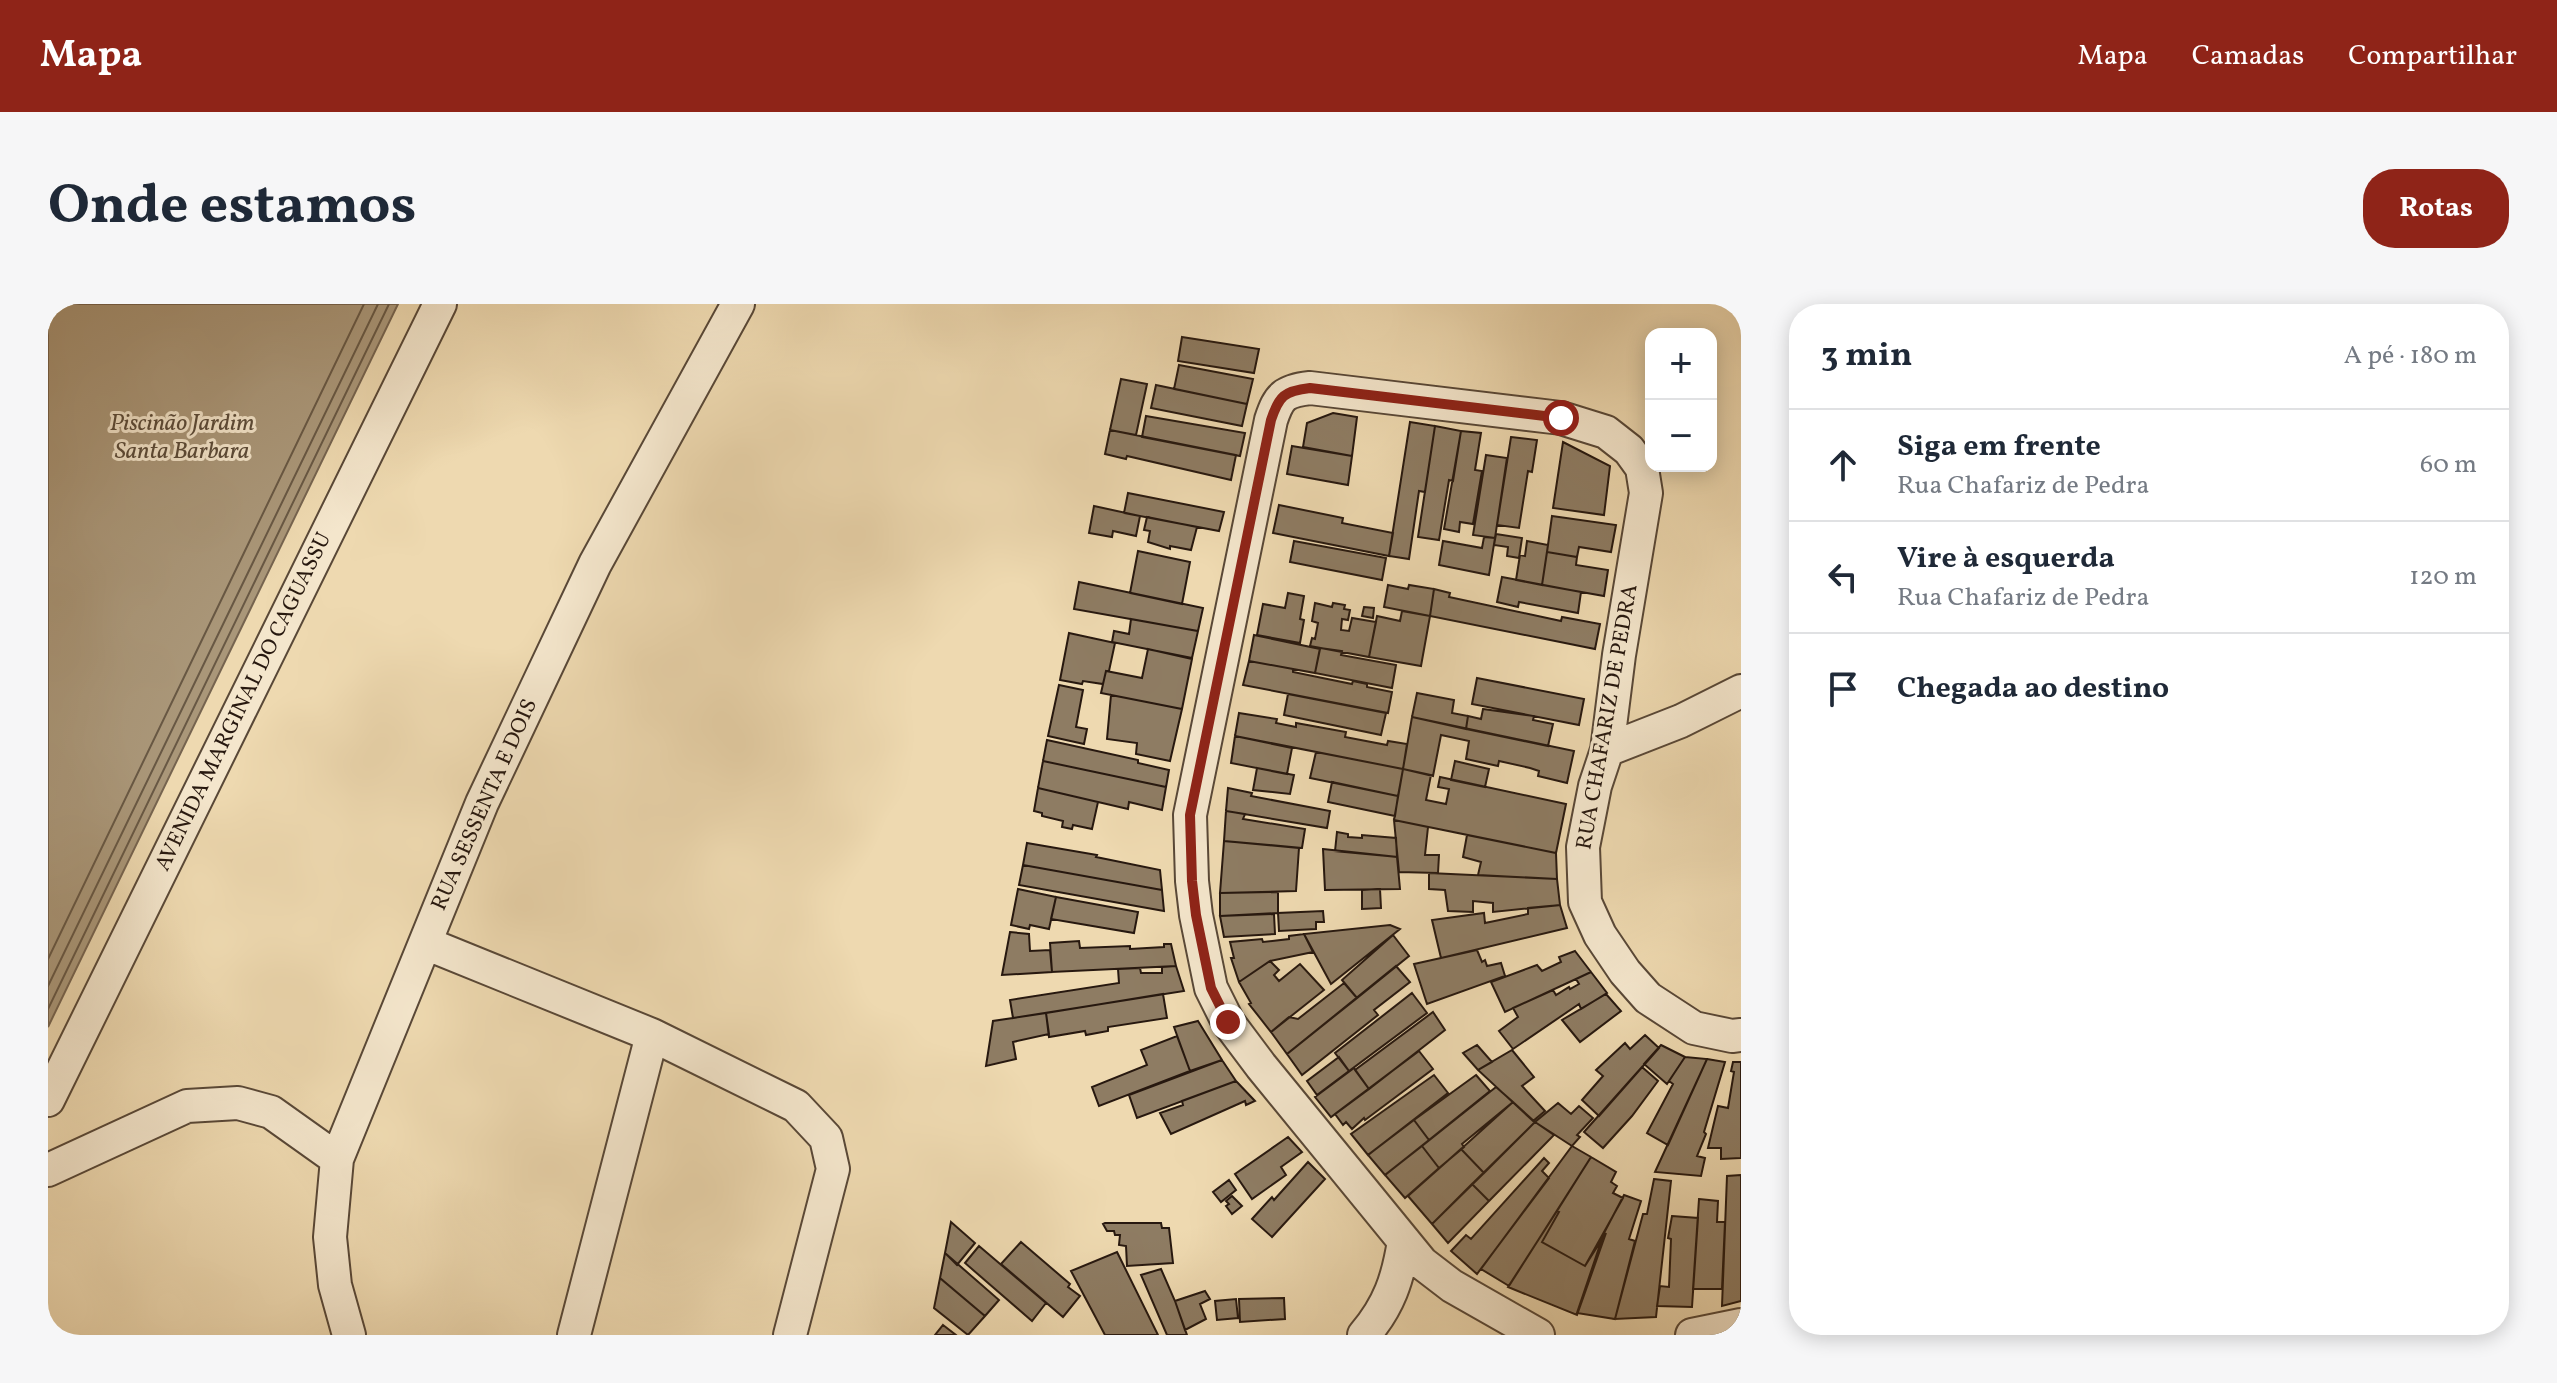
<!DOCTYPE html>
<html lang="pt">
<head>
<meta charset="utf-8">
<style>
  :root { --surface:#fff; --page:#f6f6f7; --text:#1f2937; --muted:#747a83; --line:#e0e1e3; --accent:#8f2418 }
  body { margin:0; font-family:Vollkorn,serif; background:var(--page); color:var(--text) }
  .controls { position:absolute; right:24px; top:24px; display:grid; overflow:hidden; border-radius:16px; box-shadow:0 4px 20px #0003 }
  .controls button { width:72px; height:72px; display:grid; place-items:center; padding:0; border:0; border-bottom:2px solid var(--line); background:var(--surface); color:var(--text); font:40px sans-serif }
  .stop { position:absolute; width:24px; height:24px; margin:-18px; border:6px solid #8f2418; border-radius:50%; background:#fff }
  .stop.end { background:#8f2418; border-color:#fff; box-shadow:0 2px 8px #0008 }
  .list { margin:0; padding:0; list-style:none }
  h2 { display:flex; justify-content:space-between; align-items:center; height:104px; margin:0; padding:0 32px; font-size:34px }
  h2 small { font-size:26px; font-weight:400; color:var(--muted) }
  .list li { display:grid; grid-template-columns:52px 1fr auto; gap:24px; align-items:center; box-sizing:border-box; height:112px; padding:0 32px; border-top:2px solid var(--line) }
  .list b { display:block; font-size:30px; white-space:nowrap }
  .list p { margin:0; font-size:26px; white-space:nowrap; color:var(--muted) }
  .list em { font-size:26px; font-style:normal; color:var(--muted) }
  .icon { flex:none; width:44px; height:44px; fill:none; stroke:currentColor; stroke-width:2; stroke-linecap:round; stroke-linejoin:round }
  .map { position:relative; flex:none; width:1693px; height:1031px; overflow:hidden; border-radius:32px }
  header { display:flex; align-items:center; gap:48px; box-sizing:border-box; height:112px; padding:0 40px; background:var(--accent); color:#fff }
  header strong { font-size:38px }
  nav { display:flex; gap:44px; margin-inline-start:auto; font-size:28px }
  .intro { display:flex; align-items:center; justify-content:space-between; box-sizing:border-box; height:192px; padding:0 48px }
  h1 { margin:0; font-size:56px }
  .button { padding:20px 36px; border-radius:32px; background:var(--accent); color:#fff; font-size:28px; font-weight:700 }
  main { display:flex; gap:48px; padding:0 48px }
  aside { flex:1; background:var(--surface); border-radius:32px; box-shadow:0 4px 20px #0003 }
  .map>svg:first-child { display:block }
</style>
</head>
<body>
<header>
<strong>Mapa</strong>
<nav><a>Mapa</a><a>Camadas</a><a>Compartilhar</a></nav>
</header>
<div class="intro"><h1>Onde estamos</h1><a class="button">Rotas</a></div>
<main>
<div class="map">
<svg width="1693" height="1031" viewBox="0 0 1693 1031">
  <rect width="100%" height="100%" fill="#eed9b0"/>
  <filter id="stains"><feTurbulence type="fractalNoise" baseFrequency=".0025" numOctaves="4"/><feColorMatrix values="0 0 0 0 .2 0 0 0 0 .09 0 0 0 0 .02 0 0 0 .5 -.17"/></filter>
  <radialGradient id="worn" r=".72"><stop offset=".6" stop-color="#630" stop-opacity="0"/><stop offset="1" stop-color="#630" stop-opacity=".3"/></radialGradient>
  <path fill="#aa9779" stroke="#76644f" stroke-width="2" d="M 0,0 L 350,0 L 0,723 Z"/>
  <g fill="none" stroke-linecap="round" stroke-linejoin="round">
    <path stroke="#685844" stroke-width="2" d="M 0,655 L 316,0
      M 0,682 L 330,0
      M 0,705 L 341,0"/>
  </g>
  <path fill="#8e7c63" stroke="#27180f" stroke-width="2" d="M 1134,33 L 1211,45 L 1206,69 L 1130,57 Z
    M 1131,61 L 1205,75 L 1199,100 L 1126,85 Z
    M 1073,75 L 1099,80 L 1088,131 L 1062,126 Z
    M 1108,81 L 1199,100 L 1194,122 L 1103,104 Z
    M 1285,109 L 1309,113 L 1304,152 L 1255,143 L 1259,119 Z
    M 1098,112 L 1197,129 L 1192,152 L 1094,133 Z
    M 1362,118 L 1387,122 L 1377,188 L 1371,187 L 1361,255 L 1341,252 Z
    M 1387,122 L 1413,127 L 1405,177 L 1401,176 L 1391,236 L 1370,233 Z
    M 1062,126 L 1188,151 L 1183,176 L 1079,152 L 1078,155 L 1057,150 Z
    M 1413,127 L 1433,129 L 1427,166 L 1434,167 L 1425,220 L 1412,218 L 1411,228 L 1396,225 Z
    M 1463,133 L 1489,136 L 1484,168 L 1480,167 L 1471,224 L 1449,221 Z
    M 1515,138 L 1562,162 L 1556,211 L 1505,204 Z
    M 1244,142 L 1304,152 L 1300,181 L 1239,170 Z
    M 1438,151 L 1459,154 L 1447,234 L 1425,231 Z
    M 1080,189 L 1176,208 L 1171,227 L 1076,209 Z
    M 1231,201 L 1295,214 L 1294,219 L 1345,229 L 1341,252 L 1225,229 Z
    M 1046,202 L 1092,212 L 1088,232 L 1065,227 L 1064,233 L 1041,229 Z
    M 1504,212 L 1568,221 L 1563,248 L 1531,243 L 1529,253 L 1499,248 Z
    M 1099,213 L 1149,223 L 1143,246 L 1122,242 L 1122,245 L 1100,238 L 1102,227 L 1096,226 Z
    M 1448,230 L 1474,234 L 1471,254 L 1459,252 L 1460,243 L 1446,241 Z
    M 1436,233 L 1447,234 L 1441,271 L 1391,261 L 1395,237 L 1434,244 Z
    M 1246,237 L 1338,254 L 1334,276 L 1242,258 Z
    M 1479,237 L 1500,241 L 1494,281 L 1468,276 L 1472,251 L 1477,252 Z
    M 1090,247 L 1142,258 L 1134,300 L 1082,289 Z
    M 1499,248 L 1529,253 L 1528,261 L 1560,266 L 1556,292 L 1494,281 Z
    M 1454,273 L 1533,288 L 1530,309 L 1471,298 L 1470,303 L 1449,298 Z
    M 1031,278 L 1155,304 L 1150,327 L 1026,305 Z
    M 1340,281 L 1360,285 L 1361,281 L 1386,285 L 1382,312 L 1336,303 Z
    M 1386,285 L 1402,289 L 1401,293 L 1513,317 L 1514,313 L 1552,320 L 1547,345 L 1382,312 Z
    M 1240,289 L 1256,292 L 1252,315 L 1256,316 L 1252,339 L 1209,331 L 1215,300 L 1237,304 Z
    M 1267,299 L 1284,303 L 1285,299 L 1297,301 L 1296,305 L 1302,306 L 1300,316 L 1294,315 L 1293,326 L 1301,327 L 1304,314 L 1328,318 L 1321,353 L 1262,342 L 1264,334 L 1267,335 L 1270,319 L 1264,317 Z
    M 1316,303 L 1326,304 L 1325,314 L 1314,312 Z
    M 1354,307 L 1382,312 L 1373,362 L 1321,353 L 1329,312 L 1352,317 Z
    M 1083,315 L 1150,327 L 1144,354 L 1064,338 L 1066,327 L 1081,330 Z
    M 1021,329 L 1067,339 L 1061,367 L 1058,367 L 1055,380 L 1035,377 L 1034,380 L 1012,376 Z
    M 1206,331 L 1272,345 L 1267,369 L 1201,357 Z
    M 1272,344 L 1294,347 L 1293,351 L 1348,361 L 1344,384 L 1267,369 Z
    M 1100,345 L 1144,355 L 1134,405 L 1053,389 L 1058,367 L 1094,374 Z
    M 1201,357 L 1245,365 L 1245,368 L 1304,380 L 1305,377 L 1319,380 L 1319,383 L 1344,388 L 1340,409 L 1195,381 Z
    M 1429,374 L 1536,395 L 1531,421 L 1424,400 Z
    M 1011,381 L 1035,386 L 1028,423 L 1039,425 L 1036,440 L 1000,432 Z
    M 1369,389 L 1406,396 L 1404,409 L 1420,412 L 1418,425 L 1364,413 Z
    M 1240,390 L 1338,409 L 1333,431 L 1236,411 Z
    M 1063,391 L 1134,405 L 1122,457 L 1088,450 L 1089,439 L 1059,435 Z
    M 1435,405 L 1486,412 L 1485,416 L 1505,420 L 1500,442 L 1418,425 L 1420,412 L 1433,415 Z
    M 1191,409 L 1229,415 L 1228,419 L 1248,423 L 1248,419 L 1298,428 L 1297,433 L 1339,441 L 1340,437 L 1359,440 L 1355,465 L 1187,432 Z
    M 1364,413 L 1526,447 L 1519,479 L 1490,472 L 1491,467 L 1482,464 L 1451,457 L 1450,462 L 1418,455 L 1421,437 L 1393,431 L 1385,472 L 1355,465 Z
    M 1187,432 L 1244,444 L 1239,470 L 1183,459 Z
    M 999,436 L 1090,456 L 1090,459 L 1121,466 L 1118,483 L 995,457 Z
    M 1268,448 L 1355,465 L 1350,492 L 1262,474 Z
    M 995,457 L 1118,483 L 1114,506 L 1081,498 L 1080,505 L 990,484 Z
    M 1407,457 L 1441,465 L 1437,483 L 1403,476 Z
    M 1209,464 L 1246,471 L 1242,490 L 1205,486 Z
    M 1355,465 L 1383,471 L 1378,496 L 1398,500 L 1401,485 L 1390,483 L 1392,473 L 1518,500 L 1508,549 L 1346,516 Z
    M 1284,478 L 1350,492 L 1347,512 L 1280,498 Z
    M 990,484 L 1050,498 L 1044,525 L 1025,521 L 1024,525 L 1014,523 L 1015,517 L 994,512 L 994,509 L 986,507 Z
    M 1180,484 L 1204,489 L 1203,492 L 1282,507 L 1279,524 L 1178,507 Z
    M 1178,507 L 1197,510 L 1195,515 L 1257,525 L 1254,544 L 1176,537 Z
    M 1346,516 L 1380,523 L 1377,551 L 1391,551 L 1390,569 L 1351,568 Z
    M 1289,528 L 1300,530 L 1300,533 L 1314,534 L 1314,531 L 1348,534 L 1349,553 L 1287,547 Z
    M 1419,531 L 1508,549 L 1509,575 L 1430,571 L 1433,558 L 1415,553 Z
    M 1176,537 L 1251,544 L 1248,587 L 1172,589 Z
    M 979,539 L 1049,551 L 1048,553 L 1112,566 L 1114,586 L 975,561 Z
    M 1275,545 L 1349,553 L 1352,585 L 1277,586 Z
    M 975,561 L 1114,586 L 1116,607 L 971,581 Z
    M 1381,569 L 1509,575 L 1512,601 L 1445,608 L 1445,599 L 1425,597 L 1425,608 L 1400,607 L 1397,586 L 1381,585 Z
    M 970,585 L 1008,593 L 1001,625 L 982,621 L 981,625 L 963,621 Z
    M 1332,585 L 1333,604 L 1314,605 L 1314,586 Z
    M 1230,588 L 1230,609 L 1172,612 L 1172,589 Z
    M 1008,593 L 1090,608 L 1086,629 L 1003,615 Z
    M 1512,601 L 1519,624 L 1393,654 L 1384,616 L 1436,609 L 1437,619 L 1480,610 L 1480,604 Z
    M 1275,607 L 1276,618 L 1268,618 L 1268,625 L 1231,627 L 1230,609 Z
    M 1226,610 L 1227,630 L 1176,633 L 1172,612 Z
    M 1342,621 L 1352,625 L 1283,680 L 1256,630 Z
    M 962,628 L 981,630 L 982,647 L 1002,646 L 1004,668 L 954,671 Z
    M 1256,630 L 1265,648 L 1222,657 L 1191,678 L 1183,654 L 1186,654 L 1182,638 L 1214,635 L 1215,638 L 1241,635 L 1241,632 Z
    M 1345,631 L 1361,652 L 1309,694 L 1294,676 Z
    M 1031,637 L 1032,644 L 1082,642 L 1082,645 L 1116,643 L 1116,640 L 1123,640 L 1128,662 L 1004,668 L 1002,639 Z
    M 1429,646 L 1434,658 L 1437,656 L 1439,662 L 1453,659 L 1457,672 L 1379,700 L 1366,660 Z
    M 1527,647 L 1543,668 L 1457,708 L 1443,678 L 1489,661 L 1494,667 L 1513,658 L 1511,653 Z
    M 1222,657 L 1231,666 L 1226,671 L 1231,677 L 1252,660 L 1276,686 L 1223,728 L 1201,700 L 1203,699 L 1191,678 Z
    M 1128,662 L 1136,687 L 965,714 L 962,696 L 1071,679 L 1070,665 L 1092,664 L 1093,669 L 1114,669 L 1114,663 Z
    M 1348,662 L 1362,678 L 1326,706 L 1330,711 L 1254,771 L 1239,750 Z
    M 1543,668 L 1559,689 L 1533,705 L 1531,700 L 1465,745 L 1451,727 L 1470,713 L 1465,704 L 1505,686 L 1508,691 L 1521,683 L 1522,685 L 1531,680 L 1528,675 Z
    M 1296,679 L 1309,694 L 1239,750 L 1223,728 L 1241,713 L 1250,715 Z
    M 1364,689 L 1379,709 L 1301,767 L 1287,749 Z
    M 1115,690 L 1119,714 L 1060,723 L 1060,727 L 1038,731 L 1037,727 L 1001,733 L 998,709 Z
    M 1558,690 L 1573,707 L 1532,738 L 1514,716 Z
    M 1385,708 L 1397,726 L 1321,785 L 1307,766 Z
    M 998,709 L 1001,730 L 965,738 L 968,755 L 938,762 L 945,717 Z
    M 1150,717 L 1174,756 L 1142,767 L 1126,723 Z
    M 1597,731 L 1611,744 L 1551,812 L 1534,796 L 1555,772 L 1548,766 L 1577,739 L 1582,745 Z
    M 1129,732 L 1142,767 L 1051,802 L 1044,783 L 1099,761 L 1093,746 Z
    M 1429,741 L 1444,758 L 1430,766 L 1415,749 Z
    M 1613,741 L 1637,753 L 1619,780 L 1596,760 Z
    M 1464,746 L 1486,773 L 1474,782 L 1497,807 L 1485,817 L 1430,766 Z
    M 1371,747 L 1385,765 L 1317,816 L 1316,814 L 1304,825 L 1298,818 L 1295,821 L 1287,810 Z
    M 1291,753 L 1301,767 L 1269,791 L 1259,777 Z
    M 1637,753 L 1659,755 L 1620,841 L 1599,829 L 1625,780 L 1621,777 Z
    M 1659,755 L 1677,758 L 1656,828 L 1658,830 L 1649,852 L 1657,854 L 1653,872 L 1607,868 Z
    M 1174,756 L 1188,777 L 1089,814 L 1081,791 Z
    M 1685,758 L 1693,758 L 1693,854 L 1673,855 L 1673,844 L 1660,844 L 1670,802 L 1680,804 L 1686,768 L 1683,767 Z
    M 1594,763 L 1610,777 L 1584,812 L 1555,844 L 1536,828 Z
    M 1306,764 L 1321,785 L 1283,813 L 1267,793 Z
    M 1386,771 L 1400,789 L 1320,851 L 1303,830 Z
    M 1428,771 L 1442,787 L 1381,836 L 1366,816 Z
    M 1188,777 L 1207,797 L 1198,801 L 1197,797 L 1123,830 L 1112,809 L 1135,801 L 1134,797 Z
    M 1448,783 L 1465,798 L 1414,840 L 1416,843 L 1391,864 L 1374,842 Z
    M 1465,798 L 1487,818 L 1436,869 L 1413,845 Z
    M 1510,799 L 1523,810 L 1531,802 L 1545,814 L 1529,831 L 1532,833 L 1524,842 L 1487,818 Z
    M 1366,816 L 1381,836 L 1337,871 L 1320,851 Z
    M 1487,818 L 1506,831 L 1441,897 L 1424,880 Z
    M 1240,833 L 1254,848 L 1233,863 L 1238,871 L 1204,895 L 1187,870 Z
    M 1374,842 L 1391,864 L 1357,894 L 1337,871 Z
    M 1524,842 L 1543,853 L 1461,982 L 1433,965 Z
    M 1413,845 L 1436,869 L 1384,920 L 1360,892 Z
    M 1543,853 L 1568,868 L 1563,878 L 1569,882 L 1565,889 L 1575,894 L 1537,962 L 1494,938 L 1511,908 L 1509,907 Z
    M 1496,854 L 1501,859 L 1494,867 L 1501,874 L 1429,970 L 1403,947 L 1418,931 L 1423,935 Z
    M 1260,858 L 1277,875 L 1224,933 L 1204,915 L 1224,893 L 1226,896 Z
    M 1693,871 L 1693,997 L 1674,1002 L 1679,872 Z
    M 1606,875 L 1623,877 L 1608,1013 L 1567,1015 L 1595,910 L 1599,910 Z
    M 1181,876 L 1188,886 L 1173,898 L 1165,888 Z
    M 1424,880 L 1441,897 L 1400,939 L 1384,920 Z
    M 1576,891 L 1593,897 L 1581,935 L 1587,937 L 1567,1015 L 1529,1009 L 1556,929 Z
    M 1184,892 L 1194,902 L 1184,910 L 1178,902 L 1181,900 L 1178,897 Z
    M 1651,895 L 1670,897 L 1669,918 L 1677,918 L 1674,985 L 1645,985 Z
    M 1509,907 L 1511,908 L 1494,938 L 1537,962 L 1558,929 L 1529,1011 L 1460,983 Z
    M 1624,912 L 1650,914 L 1644,1003 L 1609,1002 L 1612,982 L 1621,983 L 1623,935 L 1620,934 Z
    M 903,918 L 927,939 L 909,961 L 897,949 Z
    M 1057,919 L 1113,919 L 1114,924 L 1121,924 L 1125,959 L 1079,962 L 1078,942 L 1071,941 L 1072,931 L 1067,931 L 1066,927 L 1059,927 L 1055,920 Z
    M 973,938 L 1022,980 L 1020,983 L 1032,992 L 1015,1013 L 953,960 Z
    M 931,942 L 998,999 L 984,1017 L 917,959 Z
    M 1069,948 L 1110,1031 L 1057,1031 L 1023,967 Z
    M 897,949 L 951,996 L 937,1012 L 892,974 Z
    M 1113,965 L 1127,997 L 1139,1031 L 1119,1031 L 1093,971 Z
    M 892,974 L 937,1012 L 920,1031 L 886,1004 Z
    M 1157,987 L 1162,995 L 1152,1000 L 1158,1015 L 1137,1026 L 1127,997 Z
    M 1236,994 L 1237,1015 L 1192,1018 L 1191,995 Z
    M 1188,995 L 1190,1014 L 1169,1016 L 1167,997 Z
    M 895,1021 L 908,1031 L 887,1031 Z"/>
  <g fill="none" stroke-linecap="round" stroke-linejoin="round">
    <g stroke="#594837" stroke-width="36">
      <path id="minor" d="M 1559,446 L 1633,417 L 1693,387
        M 377,639 L 604,731 L 526,1031
        M 604,731 L 748,802 L 778,834 L 785,865 L 742,1031
        M 0,796 L 392,0
        M 0,866 L 139,802 L 190,799 L 223,808 L 289,855
        M 301,1031 L 287,981 L 282,933 L 289,855 L 434,499 L 547,260 L 690,0
        M 1316,1031 C 1341,1002 1350,975 1356,937
        M 1490,1031 L 1404,982 L 1374,959 L 1213,762 L 1180,718 L 1163,684 L 1148,611 L 1144,577 L 1142,511 L 1223,116 C 1231,92 1236,87 1262,84 L 1513,114 L 1558,128 L 1581,146 L 1594,164 L 1598,189 L 1571,351 L 1559,446 L 1547,482 L 1535,543 L 1537,598 L 1552,631 L 1577,668 L 1600,694 L 1646,724 L 1684,732 L 1693,731
        M 1644,1031 L 1693,1021"/>
    </g>
    <use href="#minor" stroke="#f4e6cc" stroke-width="32"/>
  </g>
  <g fill="none" stroke-linecap="round" stroke-linejoin="round">
    <path stroke="#8f2418" stroke-width="10" d="M 1180,718 L 1163,684 L 1148,611 L 1144,577 L 1142,511 L 1223,116 C 1231,92 1236,87 1262,84 L 1513,114"/>
  </g>
  <g text-anchor="middle" dominant-baseline="central" stroke-width="6" stroke-linejoin="round" paint-order="stroke">
    <g font-size="22" fill="#27180f" stroke="#f4e6cc">
      <text transform="translate(196 398) rotate(-64)">AVENIDA MARGINAL DO CAGUASSU</text>
      <text transform="translate(1560 413) rotate(-80)">RUA CHAFARIZ DE PEDRA</text>
      <text transform="translate(437 501) rotate(-66)">RUA SESSENTA E DOIS</text>
    </g>
    <g font-size="24" font-style="italic" fill="#5b4b39" stroke="#f4e6cc">
      <text x="134" y="120">Piscinão Jardim<tspan x="134" dy="28">Santa Barbara</tspan></text>
    </g>
  </g>
  <rect width="100%" height="100%" filter="url(#stains)"/>
  <rect width="100%" height="100%" fill="url(#worn)"/>
</svg>
<div class="controls">
<button>+</button>
<button>−</button>
</div>
<div class="stop" style="left:1513px;top:114px"></div>
<div class="stop end" style="left:1180px;top:718px"></div>
</div>
<aside>
<h2>3 min<small>A pé · 180 m</small></h2>
<ul class="list">
<li><svg class="icon" aria-label="ahead" viewBox="0 0 24 24"><path d="M12 20V5M6 11l6-6 6 6"/></svg><div><b>Siga em frente</b><p>Rua Chafariz de Pedra</p></div><em>60 m</em></li>
<li><svg class="icon" aria-label="left" viewBox="0 0 24 24"><path d="M17 20v-9H6M10 6l-5 5 5 5"/></svg><div><b>Vire à esquerda</b><p>Rua Chafariz de Pedra</p></div><em>120 m</em></li>
<li><svg class="icon" aria-label="arrive" viewBox="0 0 24 24"><path d="M6 21V4h12l-3 4 3 4H6"/></svg><div><b>Chegada ao destino</b></div></li>
</ul>
</aside>
</main>
</body>
</html>
